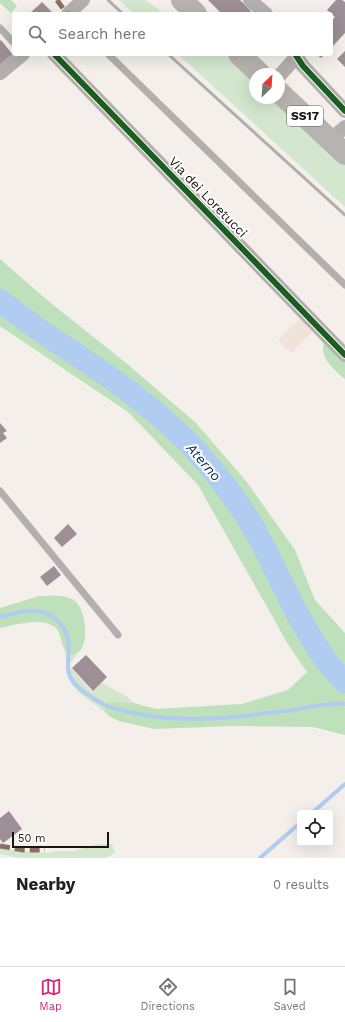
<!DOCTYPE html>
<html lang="en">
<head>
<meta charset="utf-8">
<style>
  :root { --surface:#fff; --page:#f2f2f2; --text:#222; --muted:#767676; --line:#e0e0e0; --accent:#db2777 }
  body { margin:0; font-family:"Work Sans",sans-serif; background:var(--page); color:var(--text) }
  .controls { position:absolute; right:12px; bottom:12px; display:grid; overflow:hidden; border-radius:4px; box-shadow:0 4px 16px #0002 }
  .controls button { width:36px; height:36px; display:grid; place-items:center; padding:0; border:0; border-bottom:1px solid var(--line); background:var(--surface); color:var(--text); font:20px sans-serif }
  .compass { position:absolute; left:249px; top:68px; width:36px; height:36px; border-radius:50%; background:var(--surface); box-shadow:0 4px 16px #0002; rotate:25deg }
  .scale { position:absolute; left:12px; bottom:10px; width:97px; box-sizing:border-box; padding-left:4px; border:2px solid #171412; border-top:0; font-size:11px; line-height:14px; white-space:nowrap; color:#171412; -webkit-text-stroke:3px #fff; paint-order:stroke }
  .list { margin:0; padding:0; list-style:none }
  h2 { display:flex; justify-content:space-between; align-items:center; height:52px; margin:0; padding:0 16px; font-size:17px }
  h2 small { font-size:13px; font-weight:400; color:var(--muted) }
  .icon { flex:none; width:22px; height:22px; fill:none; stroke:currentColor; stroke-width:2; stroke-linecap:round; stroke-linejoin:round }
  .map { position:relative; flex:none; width:345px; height:858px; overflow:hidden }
  .search { position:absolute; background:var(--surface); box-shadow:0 4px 16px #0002; left:12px; right:12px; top:12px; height:44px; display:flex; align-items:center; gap:10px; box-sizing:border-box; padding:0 14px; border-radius:4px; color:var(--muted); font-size:15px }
  .sheet { height:108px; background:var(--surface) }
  nav { display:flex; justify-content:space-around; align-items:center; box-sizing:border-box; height:56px; border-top:1px solid var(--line); background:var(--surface); font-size:11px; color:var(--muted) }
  nav a { display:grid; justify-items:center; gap:2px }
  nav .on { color:var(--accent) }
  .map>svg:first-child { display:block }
</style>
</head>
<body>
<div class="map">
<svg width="345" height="858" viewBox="0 0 345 858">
  <rect width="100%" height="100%" fill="#f4efea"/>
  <path fill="#f2e3da" d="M 303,316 L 316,329 L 291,353 L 278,340 Z"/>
  <path fill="#d2e7cd" d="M 119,0 L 145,0 L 165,14 L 134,14 Z
    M 178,54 L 224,54 L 240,65 L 255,79 L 255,98 L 275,98 L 345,164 L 345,207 Z
    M 65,652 L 70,654 L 77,654 L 70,664 L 71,668 L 92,692 L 102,683 L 126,696 L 134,703 L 113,702 L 105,706 L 105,712 C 90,700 69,691 67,671 C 66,664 66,658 65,652 Z
    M 97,844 L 112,844 L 115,853 L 105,858 L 21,858 L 0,854 L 0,848 L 26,852 L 47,853 L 57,851 L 74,851 Z"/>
  <path fill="#bee0ba" d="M 0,0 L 11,0 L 17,6 L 11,13 L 0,3 Z
    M 0,259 L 47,300 L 126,363 L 196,423 L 246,481 L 295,550 L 315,600 L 345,633 L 345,735 L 313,727 L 232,726 L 154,729 L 119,721 L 109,716 L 105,712 L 105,706 L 108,703 L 113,702 L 134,703 L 156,709 L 242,704 L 288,690 L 307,672 L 289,646 L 198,485 L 128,412 L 0,326 Z
    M 324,342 L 345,357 L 345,379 C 334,370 319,358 324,342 Z
    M 39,596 C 50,596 66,594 75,601 C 86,609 90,647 77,653 C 61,662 63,634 56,628 C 43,616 15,625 0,628 L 0,608 Z"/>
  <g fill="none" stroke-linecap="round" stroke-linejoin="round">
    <path stroke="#b1ccf1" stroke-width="4" d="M 0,617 C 10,614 22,611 33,611 C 54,611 68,627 69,647 C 69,658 65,670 72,680 C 79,690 92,698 103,704 C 111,708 120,710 129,712 C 183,725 240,717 294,710 C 310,707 329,702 345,704
      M 312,813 L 345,784
      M 260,858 L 300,823"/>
    <path stroke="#b1ccf1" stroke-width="23" d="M 0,300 C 30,326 64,346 96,368 C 136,395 180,430 210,467 C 230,491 249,518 263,545 C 286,590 309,647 345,682"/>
  </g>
  <path fill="#9e8e95" d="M 208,0 L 240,0 L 251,11 L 249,14 L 230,14 L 228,12 L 227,14 L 222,14 Z
    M 336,0 L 342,0 L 345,2 L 345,33 L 331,48 L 331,21 L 335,17 L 327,10 Z
    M 42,2 L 54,14 L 29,14 Z
    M 1,40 L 13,55 L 0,66 L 0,41 Z
    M 345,51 L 345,67 L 337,59 Z
    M 316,54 L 325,54 L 321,58 Z
    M 0,423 L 7,431 L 3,433 L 7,438 L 0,443 Z
    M 68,524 L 77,534 L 62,547 L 54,538 Z
    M 54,566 L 61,575 L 47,586 L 40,577 Z
    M 86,655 L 107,677 L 93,691 L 72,668 Z
    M 9,811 L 22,829 L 3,843 L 0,839 L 0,818 Z"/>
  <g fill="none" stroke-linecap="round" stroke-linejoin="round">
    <path stroke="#b3afae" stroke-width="7" d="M 0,28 L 14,43
      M 108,54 L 345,285
      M 0,491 L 118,635"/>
    <path stroke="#b3afae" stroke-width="14" d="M 250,0 L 266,14
      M 68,14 L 83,0
      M 54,54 L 345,355
      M 295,54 L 303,66 L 345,111
      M 0,73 L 23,54
      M 279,76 L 297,56
      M 330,140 L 345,127"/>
    <path stroke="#b6b3b0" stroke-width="22" d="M 182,0 L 196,14
      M 239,54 L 260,74
      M 279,92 L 345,154"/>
    <path stroke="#b0aeaa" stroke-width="3" d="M 108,0 L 123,14
      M 168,54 L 345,215"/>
    <path stroke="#8d6e63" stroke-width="5" stroke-dasharray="10 5" stroke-linecap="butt" d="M 57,0 L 67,14
      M 0,846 L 24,850 L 45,850"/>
    <g stroke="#fff" stroke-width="8">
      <path id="cycleway" d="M 54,54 L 345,355
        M 295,54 L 303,66 L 345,111"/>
    </g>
    <use href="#cycleway" stroke="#1b5e20" stroke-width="6"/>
  </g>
  <g text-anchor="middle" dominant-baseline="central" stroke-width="4" stroke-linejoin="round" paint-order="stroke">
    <rect fill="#fff" stroke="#5d5a59" stroke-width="1" x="287" y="106" width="36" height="20" rx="3"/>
    <g font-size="12" font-weight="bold" fill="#171412">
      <text x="305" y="116">SS17</text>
    </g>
    <g font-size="13" fill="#171412" stroke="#fff">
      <text transform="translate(208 197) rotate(46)">Via dei Loretucci</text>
    </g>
    <g font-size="14" font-style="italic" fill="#092b55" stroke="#fff">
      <text transform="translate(204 462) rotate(49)">Aterno</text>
    </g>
  </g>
</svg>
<div class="controls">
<button><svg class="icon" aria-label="locate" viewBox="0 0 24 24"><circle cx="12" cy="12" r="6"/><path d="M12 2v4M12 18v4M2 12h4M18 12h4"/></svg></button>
</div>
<svg class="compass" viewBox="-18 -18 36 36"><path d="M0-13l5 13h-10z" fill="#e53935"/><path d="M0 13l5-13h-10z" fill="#767676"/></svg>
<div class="scale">50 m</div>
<div class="search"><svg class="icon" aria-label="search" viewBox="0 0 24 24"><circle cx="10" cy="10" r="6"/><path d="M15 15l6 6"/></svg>Search here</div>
</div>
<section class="sheet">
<h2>Nearby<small>0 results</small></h2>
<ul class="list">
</ul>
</section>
<nav>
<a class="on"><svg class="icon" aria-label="map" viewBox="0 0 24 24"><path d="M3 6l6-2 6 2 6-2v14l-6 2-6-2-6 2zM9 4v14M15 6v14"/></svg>Map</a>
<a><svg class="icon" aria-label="directions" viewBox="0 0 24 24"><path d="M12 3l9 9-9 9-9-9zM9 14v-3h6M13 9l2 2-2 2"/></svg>Directions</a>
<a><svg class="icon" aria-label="saved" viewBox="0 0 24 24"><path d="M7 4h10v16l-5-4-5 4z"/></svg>Saved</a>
</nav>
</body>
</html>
